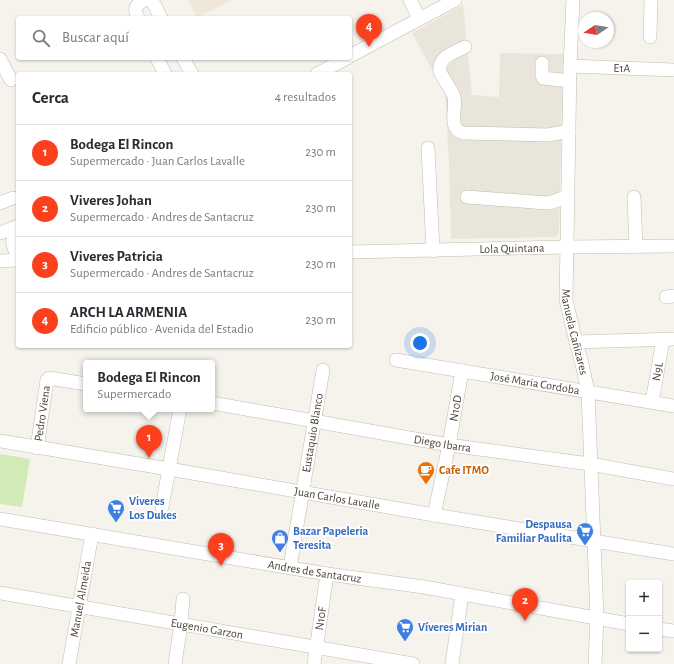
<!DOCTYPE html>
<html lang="es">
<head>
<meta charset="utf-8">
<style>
  :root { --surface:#fff; --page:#f7f7f7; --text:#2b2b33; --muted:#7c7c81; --line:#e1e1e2; --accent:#fc3f1d }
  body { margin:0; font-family:"Alegreya Sans",sans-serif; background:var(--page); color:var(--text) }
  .controls { position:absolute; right:12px; bottom:12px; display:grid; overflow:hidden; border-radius:4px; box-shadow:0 1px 3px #0004 }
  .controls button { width:36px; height:36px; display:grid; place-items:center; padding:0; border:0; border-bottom:1px solid var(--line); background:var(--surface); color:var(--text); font:20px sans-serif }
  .compass { position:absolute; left:578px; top:12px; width:36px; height:36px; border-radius:50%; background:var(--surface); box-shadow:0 1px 3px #0004; rotate:258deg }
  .you { position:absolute; left:420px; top:343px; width:14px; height:14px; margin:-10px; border:3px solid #fff; border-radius:50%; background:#1a73e8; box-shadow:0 0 0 6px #1a73e833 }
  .badge { display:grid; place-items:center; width:26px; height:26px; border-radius:50%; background:var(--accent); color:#fff; font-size:13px; font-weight:700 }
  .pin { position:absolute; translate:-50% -33px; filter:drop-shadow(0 1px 2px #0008) }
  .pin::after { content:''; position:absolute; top:21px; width:14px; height:12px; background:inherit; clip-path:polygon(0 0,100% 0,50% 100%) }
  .popup { position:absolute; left:83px; top:360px; width:132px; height:52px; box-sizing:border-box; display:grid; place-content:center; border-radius:4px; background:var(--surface); filter:drop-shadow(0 1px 3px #0005); font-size:13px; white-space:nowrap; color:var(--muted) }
  .popup b { font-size:15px; color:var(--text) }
  .popup::after { content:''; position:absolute; left:50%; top:100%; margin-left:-8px; border:8px solid transparent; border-top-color:var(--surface) }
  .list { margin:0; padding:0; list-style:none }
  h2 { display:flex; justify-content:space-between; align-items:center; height:52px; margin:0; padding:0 16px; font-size:17px }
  h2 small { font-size:13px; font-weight:400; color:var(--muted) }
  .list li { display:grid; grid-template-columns:26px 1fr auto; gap:12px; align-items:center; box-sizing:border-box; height:56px; padding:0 16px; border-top:1px solid var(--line) }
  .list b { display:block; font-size:15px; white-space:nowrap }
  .list p { margin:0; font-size:13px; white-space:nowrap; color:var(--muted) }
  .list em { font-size:13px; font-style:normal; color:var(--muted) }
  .icon { flex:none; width:22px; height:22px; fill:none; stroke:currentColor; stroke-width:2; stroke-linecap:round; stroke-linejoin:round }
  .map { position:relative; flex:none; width:674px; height:664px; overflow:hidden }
  .search { position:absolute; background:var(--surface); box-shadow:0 1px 3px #0004; left:16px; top:16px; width:336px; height:44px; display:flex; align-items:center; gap:10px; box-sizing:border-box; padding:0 14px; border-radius:4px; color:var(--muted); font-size:15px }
  .panel { position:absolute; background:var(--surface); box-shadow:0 1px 3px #0004; left:16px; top:72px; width:336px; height:276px; border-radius:4px }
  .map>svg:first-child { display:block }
</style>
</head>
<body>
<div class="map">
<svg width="674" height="664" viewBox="0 0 674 664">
  <rect width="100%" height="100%" fill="#f6f3ec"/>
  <path fill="#eae5da" d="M 463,5 L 472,95 L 499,97 L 500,53 L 563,54 L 559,234 L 555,237 L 451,239 L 449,163 L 445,94 L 412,33 Z"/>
  <path fill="#efe8d6" d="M 188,0 L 231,0 L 197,18 Z"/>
  <path fill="#d2eab5" d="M 0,454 L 30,459 L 22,507 L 0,504 Z"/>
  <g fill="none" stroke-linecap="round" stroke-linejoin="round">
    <g stroke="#c2bbae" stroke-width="14">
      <g id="minor">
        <path d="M 151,0 L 152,0 L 161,18"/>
        <path d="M 410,0 L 417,14 L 421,18"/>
        <path id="s1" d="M 573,0 L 570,66 L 566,300 L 576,342 L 582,364 L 588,392 L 597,618 L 595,664"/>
        <path d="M 138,18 C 133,9 136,4 145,0"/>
        <path d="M 650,37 L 651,0"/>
        <path d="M 465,47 C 455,52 437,57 440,72 C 443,79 452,90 454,97 C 457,109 447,128 463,133 L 548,135 L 564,132 L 569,132"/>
        <path d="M 350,56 L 455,0"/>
        <path d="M 157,58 L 165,74"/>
        <path d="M 183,58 L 192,74"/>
        <path d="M 0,59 L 11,80"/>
        <path d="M 542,63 L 542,75 L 543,78 L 570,81"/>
        <path id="s2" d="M 570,66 L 674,70"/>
        <path d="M 317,74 L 347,58"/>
        <path d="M 428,148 L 433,251"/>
        <path d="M 467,197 L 547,203 C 556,202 560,198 568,196"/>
        <path d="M 634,197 L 636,246"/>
        <path d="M 0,203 L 13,198"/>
        <path d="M 18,227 C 11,240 11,244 18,256"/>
        <path d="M 0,233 L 18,226"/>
        <path id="s3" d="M 350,252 L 567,247 L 674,246"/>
        <path d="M 0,261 L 18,260"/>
        <path d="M 666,297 L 674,296"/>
        <path d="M 576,342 L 674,339"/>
        <path id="s4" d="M 396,360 L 674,406"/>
        <path id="s5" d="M 652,402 L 663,340"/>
        <path id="s6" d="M 212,403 L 449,445 L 590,464 L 674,479"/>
        <path id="s7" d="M 0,441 L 169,469 L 434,515 L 674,554"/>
        <path id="s8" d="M 37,448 L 47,380 L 49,378 L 86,384"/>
        <path d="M 162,507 L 180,409"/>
        <path id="s9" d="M 434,515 L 449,445 L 462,371"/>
        <path id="s10" d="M 0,519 L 327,574 L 424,587 L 629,624"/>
        <path id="s11" d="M 290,567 L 323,370"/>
        <path id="s12" d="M 0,593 L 413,664"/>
        <path d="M 659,629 L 674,631"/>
        <path id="s13" d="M 69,664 L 92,534"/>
        <path d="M 175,664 L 181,623 L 183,599"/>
        <path id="s14" d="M 314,664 L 327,574"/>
        <path d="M 452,664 L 462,594"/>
      </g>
    </g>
    <use href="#minor" stroke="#fff" stroke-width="13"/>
  </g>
  <defs>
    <g id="cafe-pin" transform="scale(0.9)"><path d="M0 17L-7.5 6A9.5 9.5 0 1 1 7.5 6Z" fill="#e8710a" stroke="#fff"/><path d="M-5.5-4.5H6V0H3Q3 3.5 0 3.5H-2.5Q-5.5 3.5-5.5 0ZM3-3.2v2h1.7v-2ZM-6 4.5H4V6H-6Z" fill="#fff"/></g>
    <g id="supermarket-pin" transform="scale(0.9)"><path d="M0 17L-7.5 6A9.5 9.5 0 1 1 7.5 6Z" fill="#3f7fe0" stroke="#fff"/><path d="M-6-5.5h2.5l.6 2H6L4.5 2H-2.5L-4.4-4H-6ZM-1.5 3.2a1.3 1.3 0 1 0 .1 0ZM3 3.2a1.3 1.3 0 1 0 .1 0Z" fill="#fff"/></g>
    <g id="shop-pin" transform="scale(0.9)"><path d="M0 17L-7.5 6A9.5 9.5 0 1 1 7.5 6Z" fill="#3f7fe0" stroke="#fff"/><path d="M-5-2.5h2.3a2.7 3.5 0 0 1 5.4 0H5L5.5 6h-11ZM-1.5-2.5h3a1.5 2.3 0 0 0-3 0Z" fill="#fff"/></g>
  </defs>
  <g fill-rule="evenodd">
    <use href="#cafe-pin" x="426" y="470"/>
    <use href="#supermarket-pin" x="116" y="508"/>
    <use href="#supermarket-pin" x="585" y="531"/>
    <use href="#shop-pin" x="280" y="538"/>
    <use href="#supermarket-pin" x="405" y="627"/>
  </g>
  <g text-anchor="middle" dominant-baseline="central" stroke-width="3.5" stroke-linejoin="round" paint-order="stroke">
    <g font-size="12" fill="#4b4439" stroke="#fff">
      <text stroke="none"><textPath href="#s2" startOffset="52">E1A</textPath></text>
      <text stroke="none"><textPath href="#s3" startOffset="162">Lola Quintana</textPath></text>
      <text stroke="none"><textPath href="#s1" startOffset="333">Manuela Cañizares</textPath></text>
      <text stroke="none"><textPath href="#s5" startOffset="31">N9L</textPath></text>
      <text stroke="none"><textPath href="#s4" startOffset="141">José Maria Cordoba</textPath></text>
      <text stroke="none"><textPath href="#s9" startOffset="109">N10D</textPath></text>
      <text stroke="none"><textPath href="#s8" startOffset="35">Pedro Viena</textPath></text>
      <text stroke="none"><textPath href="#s11" startOffset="136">Eustaquio Blanco</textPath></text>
      <text stroke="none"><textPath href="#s6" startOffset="234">Diego Ibarra</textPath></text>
      <text stroke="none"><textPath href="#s7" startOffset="342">Juan Carlos Lavalle</textPath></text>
      <text stroke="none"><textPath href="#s10" startOffset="319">Andres de Santacruz</textPath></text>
      <text stroke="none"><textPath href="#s13" startOffset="66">Manuel Almeida</textPath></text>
      <text stroke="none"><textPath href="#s14" startOffset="46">N10F</textPath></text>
      <text stroke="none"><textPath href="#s12" startOffset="210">Eugenio Garzon</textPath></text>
    </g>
    <g font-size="12" font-weight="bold" fill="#c56008" stroke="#fff" text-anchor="start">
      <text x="439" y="470">Cafe ITMO</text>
    </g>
    <g font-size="12" font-weight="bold" fill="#366cbe" stroke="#fff" text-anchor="start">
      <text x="129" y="501">Viveres<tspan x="129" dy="14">Los Dukes</tspan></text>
      <text x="572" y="524" text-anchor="end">Despausa<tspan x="572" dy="14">Familiar Paulita</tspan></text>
      <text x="293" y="531">Bazar Papeleria<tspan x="293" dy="14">Teresita</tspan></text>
      <text x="418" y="627">Víveres Mirian</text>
    </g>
  </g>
</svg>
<div class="controls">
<button>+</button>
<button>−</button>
</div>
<svg class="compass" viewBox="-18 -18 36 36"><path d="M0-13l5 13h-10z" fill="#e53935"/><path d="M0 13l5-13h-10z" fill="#7c7c81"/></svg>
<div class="you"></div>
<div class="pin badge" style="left:149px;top:458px">1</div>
<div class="popup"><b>Bodega El Rincon</b>Supermercado</div>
<div class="pin badge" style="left:525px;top:621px">2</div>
<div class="pin badge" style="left:221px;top:566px">3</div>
<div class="pin badge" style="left:369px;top:47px">4</div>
<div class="search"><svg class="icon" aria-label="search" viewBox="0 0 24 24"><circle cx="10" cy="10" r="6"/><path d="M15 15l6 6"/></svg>Buscar aquí</div>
<section class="panel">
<h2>Cerca<small>4 resultados</small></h2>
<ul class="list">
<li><span class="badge">1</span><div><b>Bodega El Rincon</b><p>Supermercado · Juan Carlos Lavalle</p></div><em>230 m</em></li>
<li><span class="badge">2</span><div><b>Viveres Johan</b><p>Supermercado · Andres de Santacruz</p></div><em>230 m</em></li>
<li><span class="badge">3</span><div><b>Viveres Patricia</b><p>Supermercado · Andres de Santacruz</p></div><em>230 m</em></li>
<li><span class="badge">4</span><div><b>ARCH LA ARMENIA</b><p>Edificio público · Avenida del Estadio</p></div><em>230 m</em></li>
</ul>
</section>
</div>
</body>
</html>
